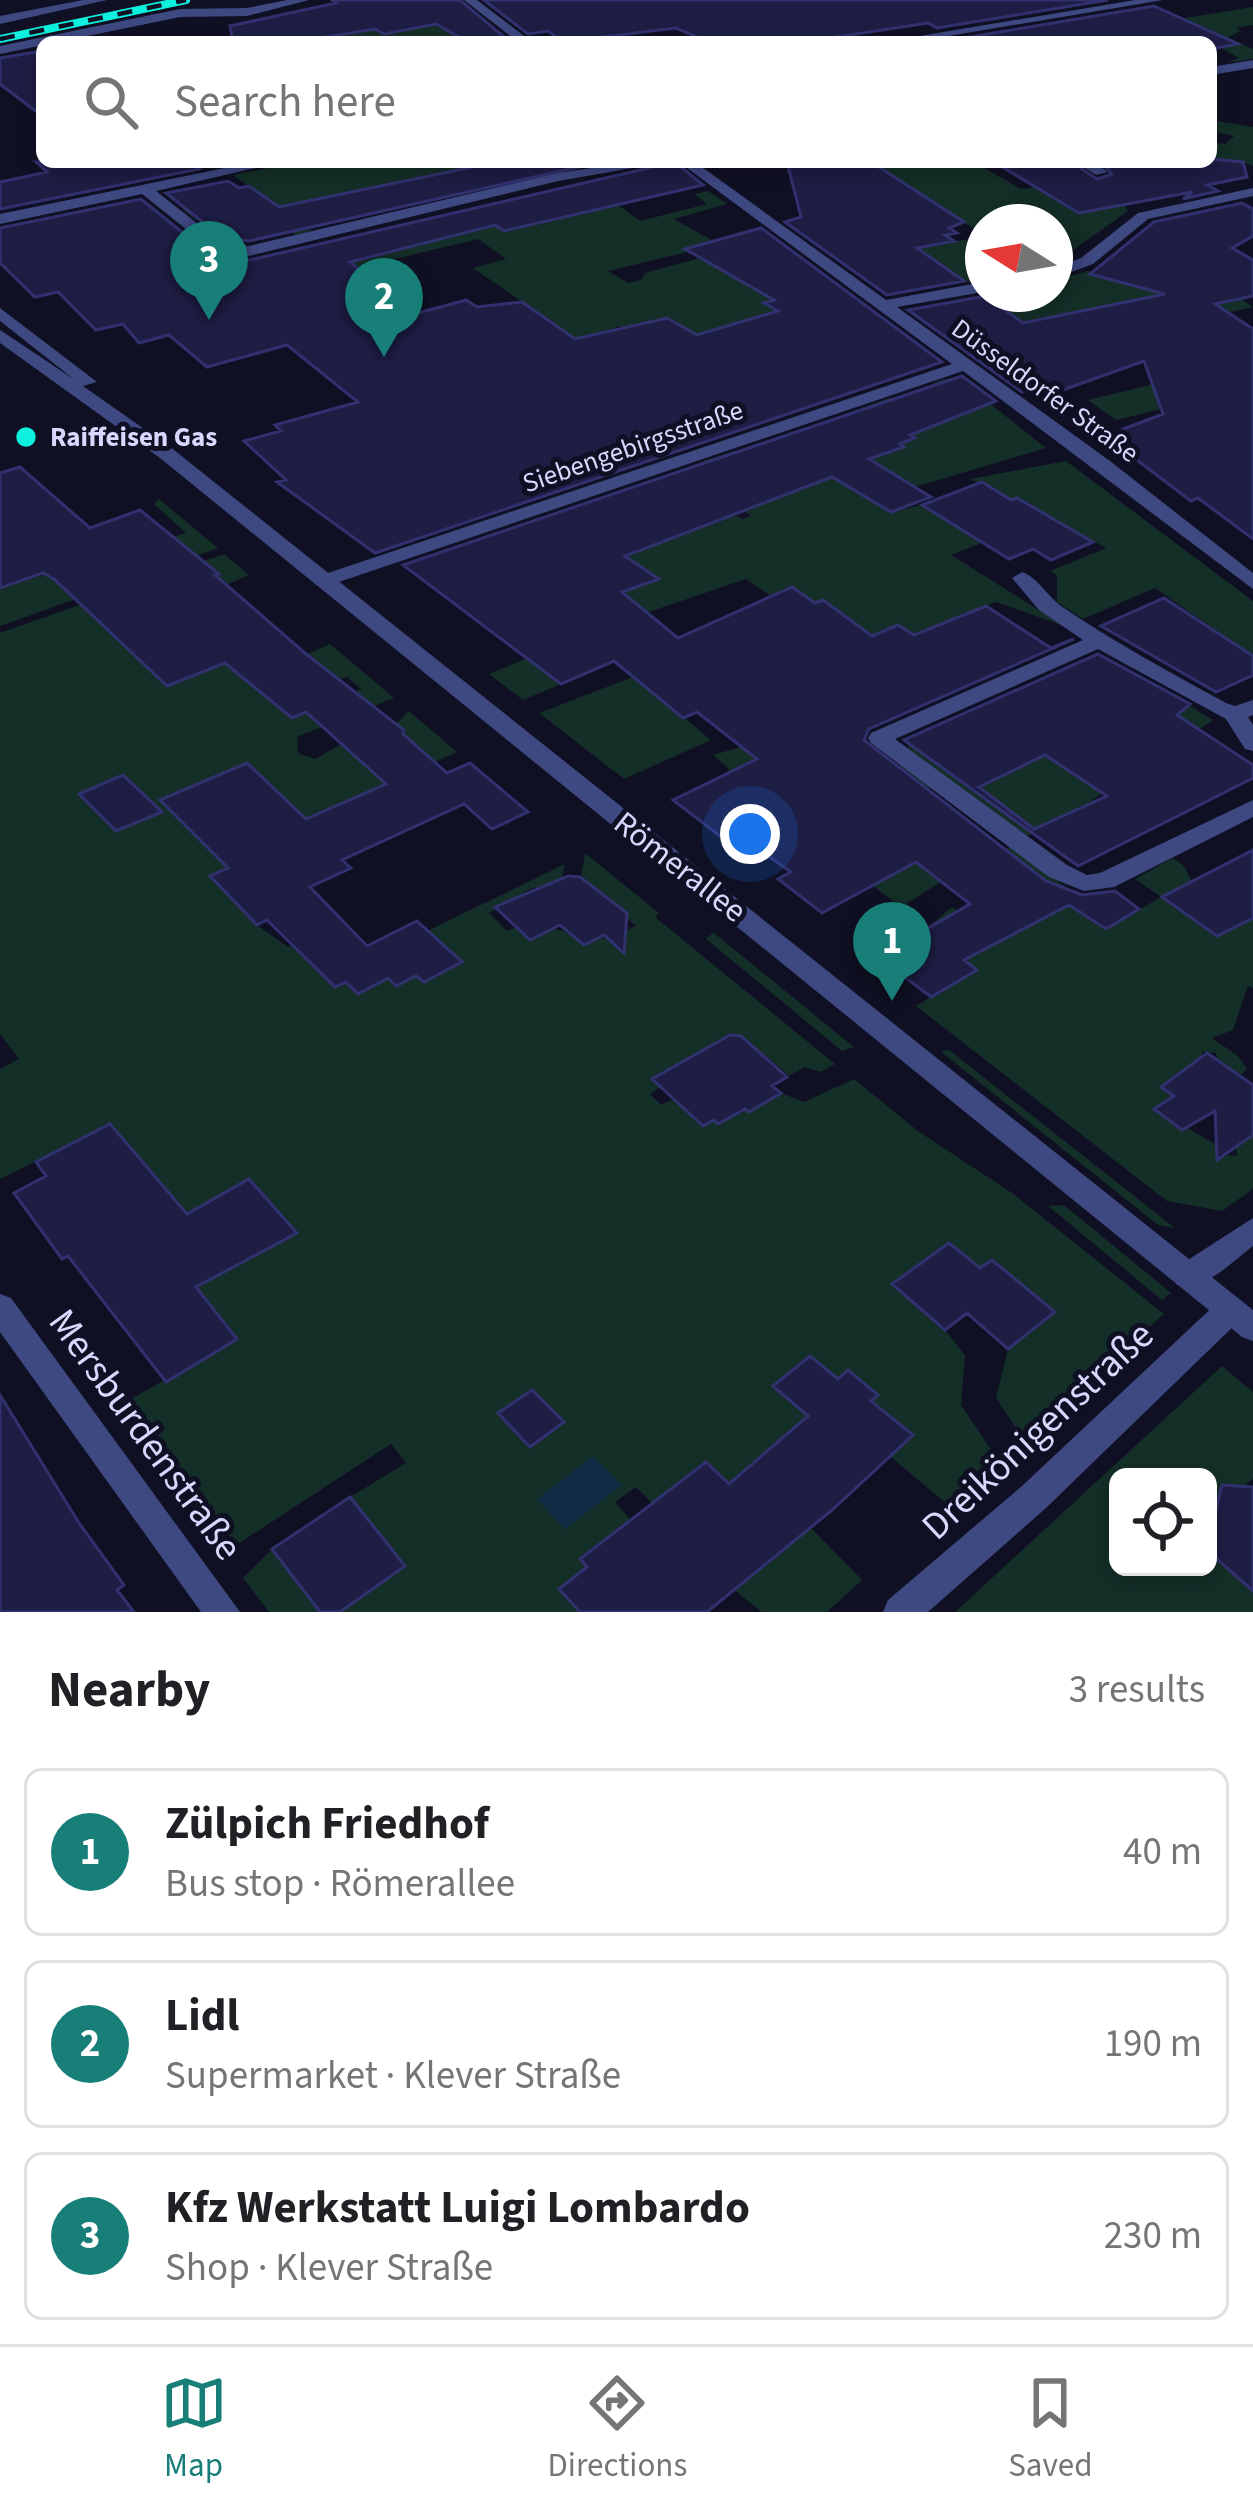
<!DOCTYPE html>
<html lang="en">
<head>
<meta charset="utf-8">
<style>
  :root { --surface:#fff; --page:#f6f6f6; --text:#202124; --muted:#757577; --line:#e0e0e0; --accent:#187e78 }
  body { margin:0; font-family:"Source Sans 3",sans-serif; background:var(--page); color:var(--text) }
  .controls { position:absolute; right:36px; bottom:36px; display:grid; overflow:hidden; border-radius:18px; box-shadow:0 6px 18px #0003 }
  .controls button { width:108px; height:108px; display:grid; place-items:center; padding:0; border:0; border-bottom:3px solid var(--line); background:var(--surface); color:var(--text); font:60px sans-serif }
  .compass { position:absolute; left:965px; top:204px; width:108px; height:108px; border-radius:50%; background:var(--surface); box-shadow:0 6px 18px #0003; rotate:281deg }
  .you { position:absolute; left:750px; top:834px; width:42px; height:42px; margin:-30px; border:9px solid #fff; border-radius:50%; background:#1a73e8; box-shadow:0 0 0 18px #1a73e833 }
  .badge { display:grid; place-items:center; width:78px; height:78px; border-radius:50%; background:var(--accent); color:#fff; font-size:39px; font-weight:700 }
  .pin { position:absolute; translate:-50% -99px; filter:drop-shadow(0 3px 6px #0008) }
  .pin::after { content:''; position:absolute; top:63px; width:42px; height:36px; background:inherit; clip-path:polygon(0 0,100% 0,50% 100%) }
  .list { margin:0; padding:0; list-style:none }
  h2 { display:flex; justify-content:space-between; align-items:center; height:156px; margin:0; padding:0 48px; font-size:51px }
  h2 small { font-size:39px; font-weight:400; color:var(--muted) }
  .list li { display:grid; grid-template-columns:78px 1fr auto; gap:36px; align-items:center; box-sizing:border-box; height:168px; margin:0 24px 24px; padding:0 24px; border:3px solid var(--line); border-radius:18px }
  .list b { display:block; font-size:45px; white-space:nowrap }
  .list p { margin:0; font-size:39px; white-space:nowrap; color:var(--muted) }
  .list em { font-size:39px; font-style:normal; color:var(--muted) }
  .icon { flex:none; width:66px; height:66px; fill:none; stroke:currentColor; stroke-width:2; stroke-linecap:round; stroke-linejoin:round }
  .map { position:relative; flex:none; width:1253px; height:1612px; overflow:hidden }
  .search { position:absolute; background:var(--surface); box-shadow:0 6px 18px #0003; left:36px; right:36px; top:36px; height:132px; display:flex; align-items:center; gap:30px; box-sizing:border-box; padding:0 42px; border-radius:18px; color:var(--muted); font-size:45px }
  .sheet { height:732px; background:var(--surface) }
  nav { display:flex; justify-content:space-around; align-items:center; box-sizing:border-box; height:168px; border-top:3px solid var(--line); background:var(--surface); font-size:33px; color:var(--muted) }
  nav a { display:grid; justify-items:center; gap:6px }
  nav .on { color:var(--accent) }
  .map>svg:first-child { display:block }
</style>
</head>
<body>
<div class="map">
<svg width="1253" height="1612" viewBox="0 0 1253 1612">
  <rect width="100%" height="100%" fill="#101024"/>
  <path fill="#142e28" d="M 399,0 L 455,0 L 433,24 L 450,33 L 462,30 L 458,35 L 477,42 L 253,42 L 352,14 L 384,34 L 397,32 Z
    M 1253,7 L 1253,25 L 1236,28 L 1241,31 L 1228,37 L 1253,49 L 1253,59 L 1225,63 L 1239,58 L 1211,42 L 1035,42 Z
    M 1211,120 L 1253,127 L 1253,166 C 1223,151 1173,178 1143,189 L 1165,202 L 1113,176 L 1211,162 L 1211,142 L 1225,144 L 1234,136 L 1211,131 Z
    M 299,162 L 512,162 L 461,176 L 483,190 L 451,197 L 338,193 L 365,213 L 291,216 L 312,231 L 295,235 L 254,206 L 196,220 L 182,209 L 261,195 L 233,175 Z
    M 792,162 L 838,169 L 878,162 L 974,162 L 1021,189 L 1047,186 L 1124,205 L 1128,211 L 1055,263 L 1055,222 L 983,222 L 983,235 L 939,206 L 933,226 L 947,236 L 927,240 L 932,245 L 983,237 L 983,279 L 957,284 L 926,254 L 912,257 L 906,252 L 928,245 L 801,183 L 785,171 L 799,168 Z
    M 708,191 L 727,204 L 674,219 L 717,243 L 759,235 L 608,271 L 628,283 L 641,280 L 645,273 L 766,240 L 774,300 L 766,304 L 851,298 L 673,343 L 618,326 L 607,331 L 621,339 L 370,423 L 348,404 L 357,401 L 351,396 L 566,332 L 473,268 L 506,259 L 478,239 L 120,325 L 111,316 L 87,321 L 85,316 L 144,207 L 151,205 L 171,221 L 133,230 L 206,261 L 346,263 L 508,221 L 644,194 L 658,196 L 618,205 L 640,221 L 707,204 L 694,194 Z
    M 1088,271 L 1158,292 L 1183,287 L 1197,308 L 1229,301 L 1233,294 L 1253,307 L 1203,318 L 1253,329 L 1253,387 L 1116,420 L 1088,400 L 1235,364 L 1133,300 L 993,330 L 993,302 L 983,294 L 1055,294 L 1055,280 Z
    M 944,379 L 960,380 L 1046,448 L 885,496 L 883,507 L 891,512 L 922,505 L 969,533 L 1011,500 L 970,479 L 1066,461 L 1253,601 L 1253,656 L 1155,588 L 1083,619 L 1057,602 L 1057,575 L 1050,571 L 1106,548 L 1058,522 L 1017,538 L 1006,533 L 951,555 L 1064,626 L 996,602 L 912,634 L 898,625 L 852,644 L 665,702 L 711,740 L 624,779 L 539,713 L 826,603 L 815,603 L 792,587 L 771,596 L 746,579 L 646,613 L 622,593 L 596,547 L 729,511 L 742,519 L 751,516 L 728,499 L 715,469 L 703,461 L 737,450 L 801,488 L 777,447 L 768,441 L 793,431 L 851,466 L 914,439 L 899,429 L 913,434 L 927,428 L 891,407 L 868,416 L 856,410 L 889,398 L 923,417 L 977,409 L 931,384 Z
    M 159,499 L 218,548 L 0,626 L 0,588 L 186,533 L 154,504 Z
    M 224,554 L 249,575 L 226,585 L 210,567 L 164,583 L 114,636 L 167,686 L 241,657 L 292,718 L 361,689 L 347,677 L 338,680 L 307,654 L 330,644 L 394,698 L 297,737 L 298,753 L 315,759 L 342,744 L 403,734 L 396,724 L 409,711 L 457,752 L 308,819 L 381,842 L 342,860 C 298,818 258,855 211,876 L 257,925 L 288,947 L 339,922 L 354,932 L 305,956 L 335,987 L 346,982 L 358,994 L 388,978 L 396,985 L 416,976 L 424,982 L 461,962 L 427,931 L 565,864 L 561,882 L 530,889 L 489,913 L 507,931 L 516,927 L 530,940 L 552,929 L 609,939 L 636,926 L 581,878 L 585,853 L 659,913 L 655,917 L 835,1064 L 820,1072 L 804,1067 L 789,1076 L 766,1056 L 759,1059 L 741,1036 L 730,1035 L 698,1064 L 690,1057 L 653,1079 L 660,1087 L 650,1094 L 661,1105 L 673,1099 L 703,1126 L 714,1120 L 719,1124 L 742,1106 L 750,1112 L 781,1093 L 804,1102 L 854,1079 L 918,1131 L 1012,1193 L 1164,1314 L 1023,1439 L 996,1398 L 1008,1349 L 1055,1312 L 992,1260 L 980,1268 L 949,1243 L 893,1284 L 945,1330 L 965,1355 L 961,1405 L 998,1460 L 948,1505 L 890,1456 L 912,1435 L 871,1401 L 877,1394 L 848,1370 L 838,1379 L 810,1356 L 774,1386 L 808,1416 L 768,1450 L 781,1469 L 770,1486 L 862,1580 L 827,1612 L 762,1612 L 734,1590 L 791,1543 L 706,1462 L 652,1503 L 636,1487 L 615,1502 L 630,1519 L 581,1558 L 587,1567 L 560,1589 L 580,1612 L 340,1612 L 404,1566 L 350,1497 L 406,1463 L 391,1444 L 224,1553 L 115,1408 L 237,1339 L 217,1314 L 201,1323 L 180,1296 L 297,1232 L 248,1179 L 166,1227 L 91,1224 L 163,1185 L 110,1125 L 0,1179 L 0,1069 L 19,1059 L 0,1034 L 0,633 Z
    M 565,621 L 532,663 L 561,684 L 523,700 L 489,674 L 527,658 L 506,644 Z
    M 1158,686 L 1213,720 L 1092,800 L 1096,803 L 1025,837 L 909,751 L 907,742 L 912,734 L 929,734 L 936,764 L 942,769 L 1009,771 L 1039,758 L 1104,711 Z
    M 782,735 L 845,793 L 901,765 L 930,787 L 900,802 L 928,872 L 941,882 L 901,907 L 726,774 L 729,769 L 713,755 Z
    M 1012,846 L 1076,895 L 1073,906 L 1106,929 L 1161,897 L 1135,879 L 1173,858 L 1184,866 L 1194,886 L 1163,897 L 1217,936 L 1253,917 L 1253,988 L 1248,986 L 1233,1030 L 1212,1038 L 1238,1056 L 1247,1069 L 1240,1076 L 1217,1060 L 1216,1053 L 1202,1052 L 1202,1058 L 1162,1087 L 1174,1096 L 1154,1109 L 1217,1145 L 1218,1154 L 1237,1156 L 1236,1147 L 1253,1135 L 1253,1189 L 1222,1211 L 1167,1201 L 916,1006 L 977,970 L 925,930 L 952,907 L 987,932 L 975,865 Z
    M 713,933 L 714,933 L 854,1047 L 842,1051 L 706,939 Z
    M 949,1050 L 1175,1228 L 1158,1225 L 940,1051 Z
    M 1064,1205 L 1171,1293 L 1162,1300 L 1048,1206 Z
    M 1222,1366 L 1253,1392 L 1253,1479 L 1244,1486 L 1228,1486 L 1208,1517 L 1208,1477 L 1118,1477 L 1118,1567 L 1208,1567 L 1208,1551 L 1253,1591 L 1253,1612 L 955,1612 Z
    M 272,1549 L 320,1612 L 269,1612 L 243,1578 Z"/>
  <path fill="#0f2c44" d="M 593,1456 L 622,1485 L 565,1529 L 537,1499 Z"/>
  <path fill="#1e1d44" stroke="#32316f" stroke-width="3" fill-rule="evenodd" d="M 332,0 L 460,0 L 504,37 L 466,41 L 436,24 L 384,34 L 375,29 L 295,42 L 233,42 L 230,26 L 336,3 Z
    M 484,0 L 1108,0 L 937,28 L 928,23 L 804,42 L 709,42 L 676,28 L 563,42 L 548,31 L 528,34 Z
    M 1154,6 L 1238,44 L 1211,49 L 1211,42 L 958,39 Z
    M 42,51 L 42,116 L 0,84 L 0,58 Z
    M 1211,159 L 1243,162 L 1247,177 L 1207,185 L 1218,191 L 1183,199 L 1192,192 L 1079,213 L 994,162 L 1072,162 L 1097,179 L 1112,174 L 1101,162 Z
    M 36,162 L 190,162 L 199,169 L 0,209 L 0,182 L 47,172 Z
    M 497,162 L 601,162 L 249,241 L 223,238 L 166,193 L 228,181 L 239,188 L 249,186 L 279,207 Z
    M 675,162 L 703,185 L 504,231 L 495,225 L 350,262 L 414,314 L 466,300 L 477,307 L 522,302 L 575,339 L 667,318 L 697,335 L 778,311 L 764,303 L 774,300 L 685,249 L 761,228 L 942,362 L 375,553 L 277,482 L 286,480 L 244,441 L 281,431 L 275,425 L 358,402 L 287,345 L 207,367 L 169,335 L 139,343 L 123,324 L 96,330 L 58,292 L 35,297 L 0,263 L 0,228 L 141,199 L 208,253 L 250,260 Z
    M 787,162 L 871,162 L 964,222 L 949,228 L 957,233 L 945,235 L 954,241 L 917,248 L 964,281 L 887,295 L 785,222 L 801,217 Z
    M 1242,203 L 1253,209 L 1253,236 L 1232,248 L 1253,260 L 1253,296 L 1215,304 L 1253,329 L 1253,539 L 1198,498 L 1191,501 L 1105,436 L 1163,414 L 1144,361 L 1046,396 L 1033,387 L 1022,392 L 908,310 L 985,296 L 1023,323 L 1165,294 L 1090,274 L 1154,222 Z
    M 962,376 L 996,401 L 910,435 L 915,438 L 900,444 L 904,447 L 869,459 L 931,497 L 891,512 L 832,477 L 625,556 L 659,579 L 622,592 L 678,638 L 792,587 L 815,603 L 823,600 L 872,636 L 898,625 L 914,635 L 986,606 L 1051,648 L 1074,639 L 869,729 L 864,740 L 1046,881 L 1082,895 L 1115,891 L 1139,909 L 1106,929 L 1069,905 L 964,960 L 977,970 L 931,997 L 878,957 L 970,904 L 916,862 L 822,913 L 778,879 L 791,872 L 731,830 L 720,836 L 673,800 L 757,759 L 697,712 L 683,718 L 614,661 L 561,684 L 403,565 Z
    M 20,467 L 90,528 L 140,510 L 219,574 L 215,575 L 306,654 L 404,730 L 403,734 L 447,773 L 470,763 L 528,812 L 492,829 L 464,804 L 342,860 L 351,868 L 310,887 L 367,946 L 417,921 L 462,962 L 424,982 L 416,976 L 396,986 L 388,978 L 358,994 L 346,982 L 335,987 L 267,920 L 257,925 L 210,876 L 228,868 L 160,800 L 247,763 L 306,819 L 386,784 L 306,712 L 292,718 L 225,663 L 167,686 L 54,579 L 43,573 L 0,588 L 0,473 Z
    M 982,482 L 1011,500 L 1017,498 L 1093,542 L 1051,560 L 1033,549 L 1009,559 L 922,505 Z
    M 1164,598 L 1253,656 L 1253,675 L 1216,692 L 1101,626 Z
    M 1098,654 L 1190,704 L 1177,715 L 1253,765 L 1253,778 L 1078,866 L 904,740 ZM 1045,755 L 1107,796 L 1034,829 L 979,787 Z
    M 123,775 L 162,812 L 116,831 L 79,794 Z
    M 1253,850 L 1253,918 L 1217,936 L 1162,897 Z
    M 568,876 L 580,877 L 627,913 L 624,953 L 604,935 L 584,945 L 560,925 L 530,940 L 495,907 Z
    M 730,1035 L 741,1036 L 787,1077 L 772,1086 L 781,1093 L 749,1112 L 745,1109 L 718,1124 L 714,1120 L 703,1126 L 652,1079 Z
    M 1207,1053 L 1253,1085 L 1253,1135 L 1217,1160 L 1215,1111 L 1182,1130 L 1154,1109 L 1174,1096 L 1161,1087 Z
    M 110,1124 L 187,1214 L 249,1179 L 297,1233 L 196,1287 L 237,1339 L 166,1382 L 68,1256 L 62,1259 L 14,1193 L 46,1176 L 36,1162 Z
    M 949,1243 L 980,1268 L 992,1260 L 1055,1312 L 1008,1349 L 967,1313 L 945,1330 L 892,1284 Z
    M 810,1356 L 838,1379 L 848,1370 L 878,1395 L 871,1401 L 913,1435 L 832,1510 L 707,1612 L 580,1612 L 559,1589 L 587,1567 L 580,1559 L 706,1462 L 729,1484 L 808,1416 L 773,1386 Z
    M 532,1390 L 564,1422 L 530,1447 L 498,1413 Z
    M 0,1395 L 79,1523 L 124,1585 L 117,1590 L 134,1612 L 0,1612 Z
    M 1222,1485 L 1253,1487 L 1253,1591 L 1208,1551 L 1208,1517 L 1216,1510 Z
    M 350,1497 L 405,1566 L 340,1612 L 320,1612 L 272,1549 Z"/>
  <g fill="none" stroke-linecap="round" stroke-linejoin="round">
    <path fill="#3e4881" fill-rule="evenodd" d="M 83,0 L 107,0 L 0,24 L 0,16 Z
      M 287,0 L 309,0 L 247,16 L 180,17 L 0,54 L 0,46 L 180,9 L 247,8 Z
      M 464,0 L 477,0 L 532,42 L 518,42 Z
      M 1135,0 L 1163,0 L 913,42 L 884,42 Z
      M 1253,60 L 1253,68 L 1211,75 L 1211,67 Z
      M 254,162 L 281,162 L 156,191 L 221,242 L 249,246 L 558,173 L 631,162 L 667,162 L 558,181 L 249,256 L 211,249 L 142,194 L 0,224 L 0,214 Z
      M 679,162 L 695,162 L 886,300 L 983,282 L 983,292 L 897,307 L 1110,461 L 1253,573 L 1253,589 L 963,371 L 330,585 L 316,585 L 313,581 L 316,577 L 952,364 Z
      M 1076,162 L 1093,162 L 1108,172 L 1096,175 Z
      M 1253,188 L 1253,196 L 1148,219 L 1093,264 L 1055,278 L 1055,268 L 1081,258 L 1138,213 Z
      M 1022,572 C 1039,578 1048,598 1064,608 C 1116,643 1171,673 1226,703 L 1235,706 L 1253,700 L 1253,715 L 1248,717 L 1253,725 L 1253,751 L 1245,749 L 1226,719 L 1098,649 L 895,739 L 1067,865 L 1087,875 L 1100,873 L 1253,800 L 1253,817 L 1114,887 L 1084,891 L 1049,877 L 871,743 L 868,738 L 871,733 L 1083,640 L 1039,610 L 1012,578 Z
      M 1253,1218 L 1253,1246 C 1233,1261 1203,1293 1177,1285 L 1172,1276 L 1177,1267 Z
      M 0,1294 L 11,1298 L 240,1612 L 201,1612 L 0,1332 Z
      M 1230,1297 L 1241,1301 L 1246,1310 L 1241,1319 L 1046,1508 L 928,1612 L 883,1612 L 888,1600 L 1022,1486 L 1219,1301 Z"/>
    <path fill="#3e4881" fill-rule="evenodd" d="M 0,308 L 97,382 L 83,386 L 174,450 L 1253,1310 L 1253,1341 L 1242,1337 L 160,458 L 0,343 L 0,330 L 75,380 L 0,321 Z"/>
    <g stroke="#0ef0de" stroke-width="8">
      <path id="rail" d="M 0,39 L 186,0"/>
    </g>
    <use href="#rail" stroke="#101024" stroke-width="4.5" stroke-dasharray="15" stroke-linecap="butt"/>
  </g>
  <circle fill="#0ef0de" stroke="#101024" stroke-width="4.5" cx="26" cy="437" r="12"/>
  <g text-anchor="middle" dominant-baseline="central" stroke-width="10" stroke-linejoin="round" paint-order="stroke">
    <g font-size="27" fill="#d6d9fd" stroke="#101024">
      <text transform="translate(1045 391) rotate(36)">Düsseldorfer Straße</text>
      <text transform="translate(633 447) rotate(-19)">Siebengebirgsstraße</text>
    </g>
    <g font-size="27" font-weight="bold" fill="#d6d9fd" stroke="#101024" text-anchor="start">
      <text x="50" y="437">Raiffeisen Gas</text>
    </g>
    <g font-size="33" fill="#d6d9fd" stroke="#101024">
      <text transform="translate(680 867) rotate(38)">Römerallee</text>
    </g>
    <g font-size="39" fill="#d6d9fd" stroke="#101024">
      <text transform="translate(1038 1431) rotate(-43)">Dreikönigenstraße</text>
      <text transform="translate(145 1435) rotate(54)">Mersburdenstraße</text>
    </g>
  </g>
</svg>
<div class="controls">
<button><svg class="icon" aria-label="locate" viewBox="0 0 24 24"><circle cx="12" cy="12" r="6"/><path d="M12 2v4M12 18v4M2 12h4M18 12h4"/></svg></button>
</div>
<svg class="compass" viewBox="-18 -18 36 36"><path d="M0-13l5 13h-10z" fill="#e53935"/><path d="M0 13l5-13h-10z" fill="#757577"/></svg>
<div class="you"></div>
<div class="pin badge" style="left:892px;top:1001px">1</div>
<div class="pin badge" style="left:384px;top:357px">2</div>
<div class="pin badge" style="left:209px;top:320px">3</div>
<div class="search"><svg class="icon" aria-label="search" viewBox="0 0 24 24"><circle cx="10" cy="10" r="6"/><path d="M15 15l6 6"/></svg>Search here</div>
</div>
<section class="sheet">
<h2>Nearby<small>3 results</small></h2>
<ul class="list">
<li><span class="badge">1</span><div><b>Zülpich Friedhof</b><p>Bus stop · Römerallee</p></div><em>40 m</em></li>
<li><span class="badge">2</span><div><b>Lidl</b><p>Supermarket · Klever Straße</p></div><em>190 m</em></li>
<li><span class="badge">3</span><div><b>Kfz Werkstatt Luigi Lombardo</b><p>Shop · Klever Straße</p></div><em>230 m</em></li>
</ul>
</section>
<nav>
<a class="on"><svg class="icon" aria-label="map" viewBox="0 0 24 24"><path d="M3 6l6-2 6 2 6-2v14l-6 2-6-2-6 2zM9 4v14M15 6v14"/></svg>Map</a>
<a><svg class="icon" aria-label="directions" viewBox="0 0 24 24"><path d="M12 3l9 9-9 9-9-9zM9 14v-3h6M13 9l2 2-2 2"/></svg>Directions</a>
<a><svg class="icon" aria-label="saved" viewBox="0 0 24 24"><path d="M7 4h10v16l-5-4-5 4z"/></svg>Saved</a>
</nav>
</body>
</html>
